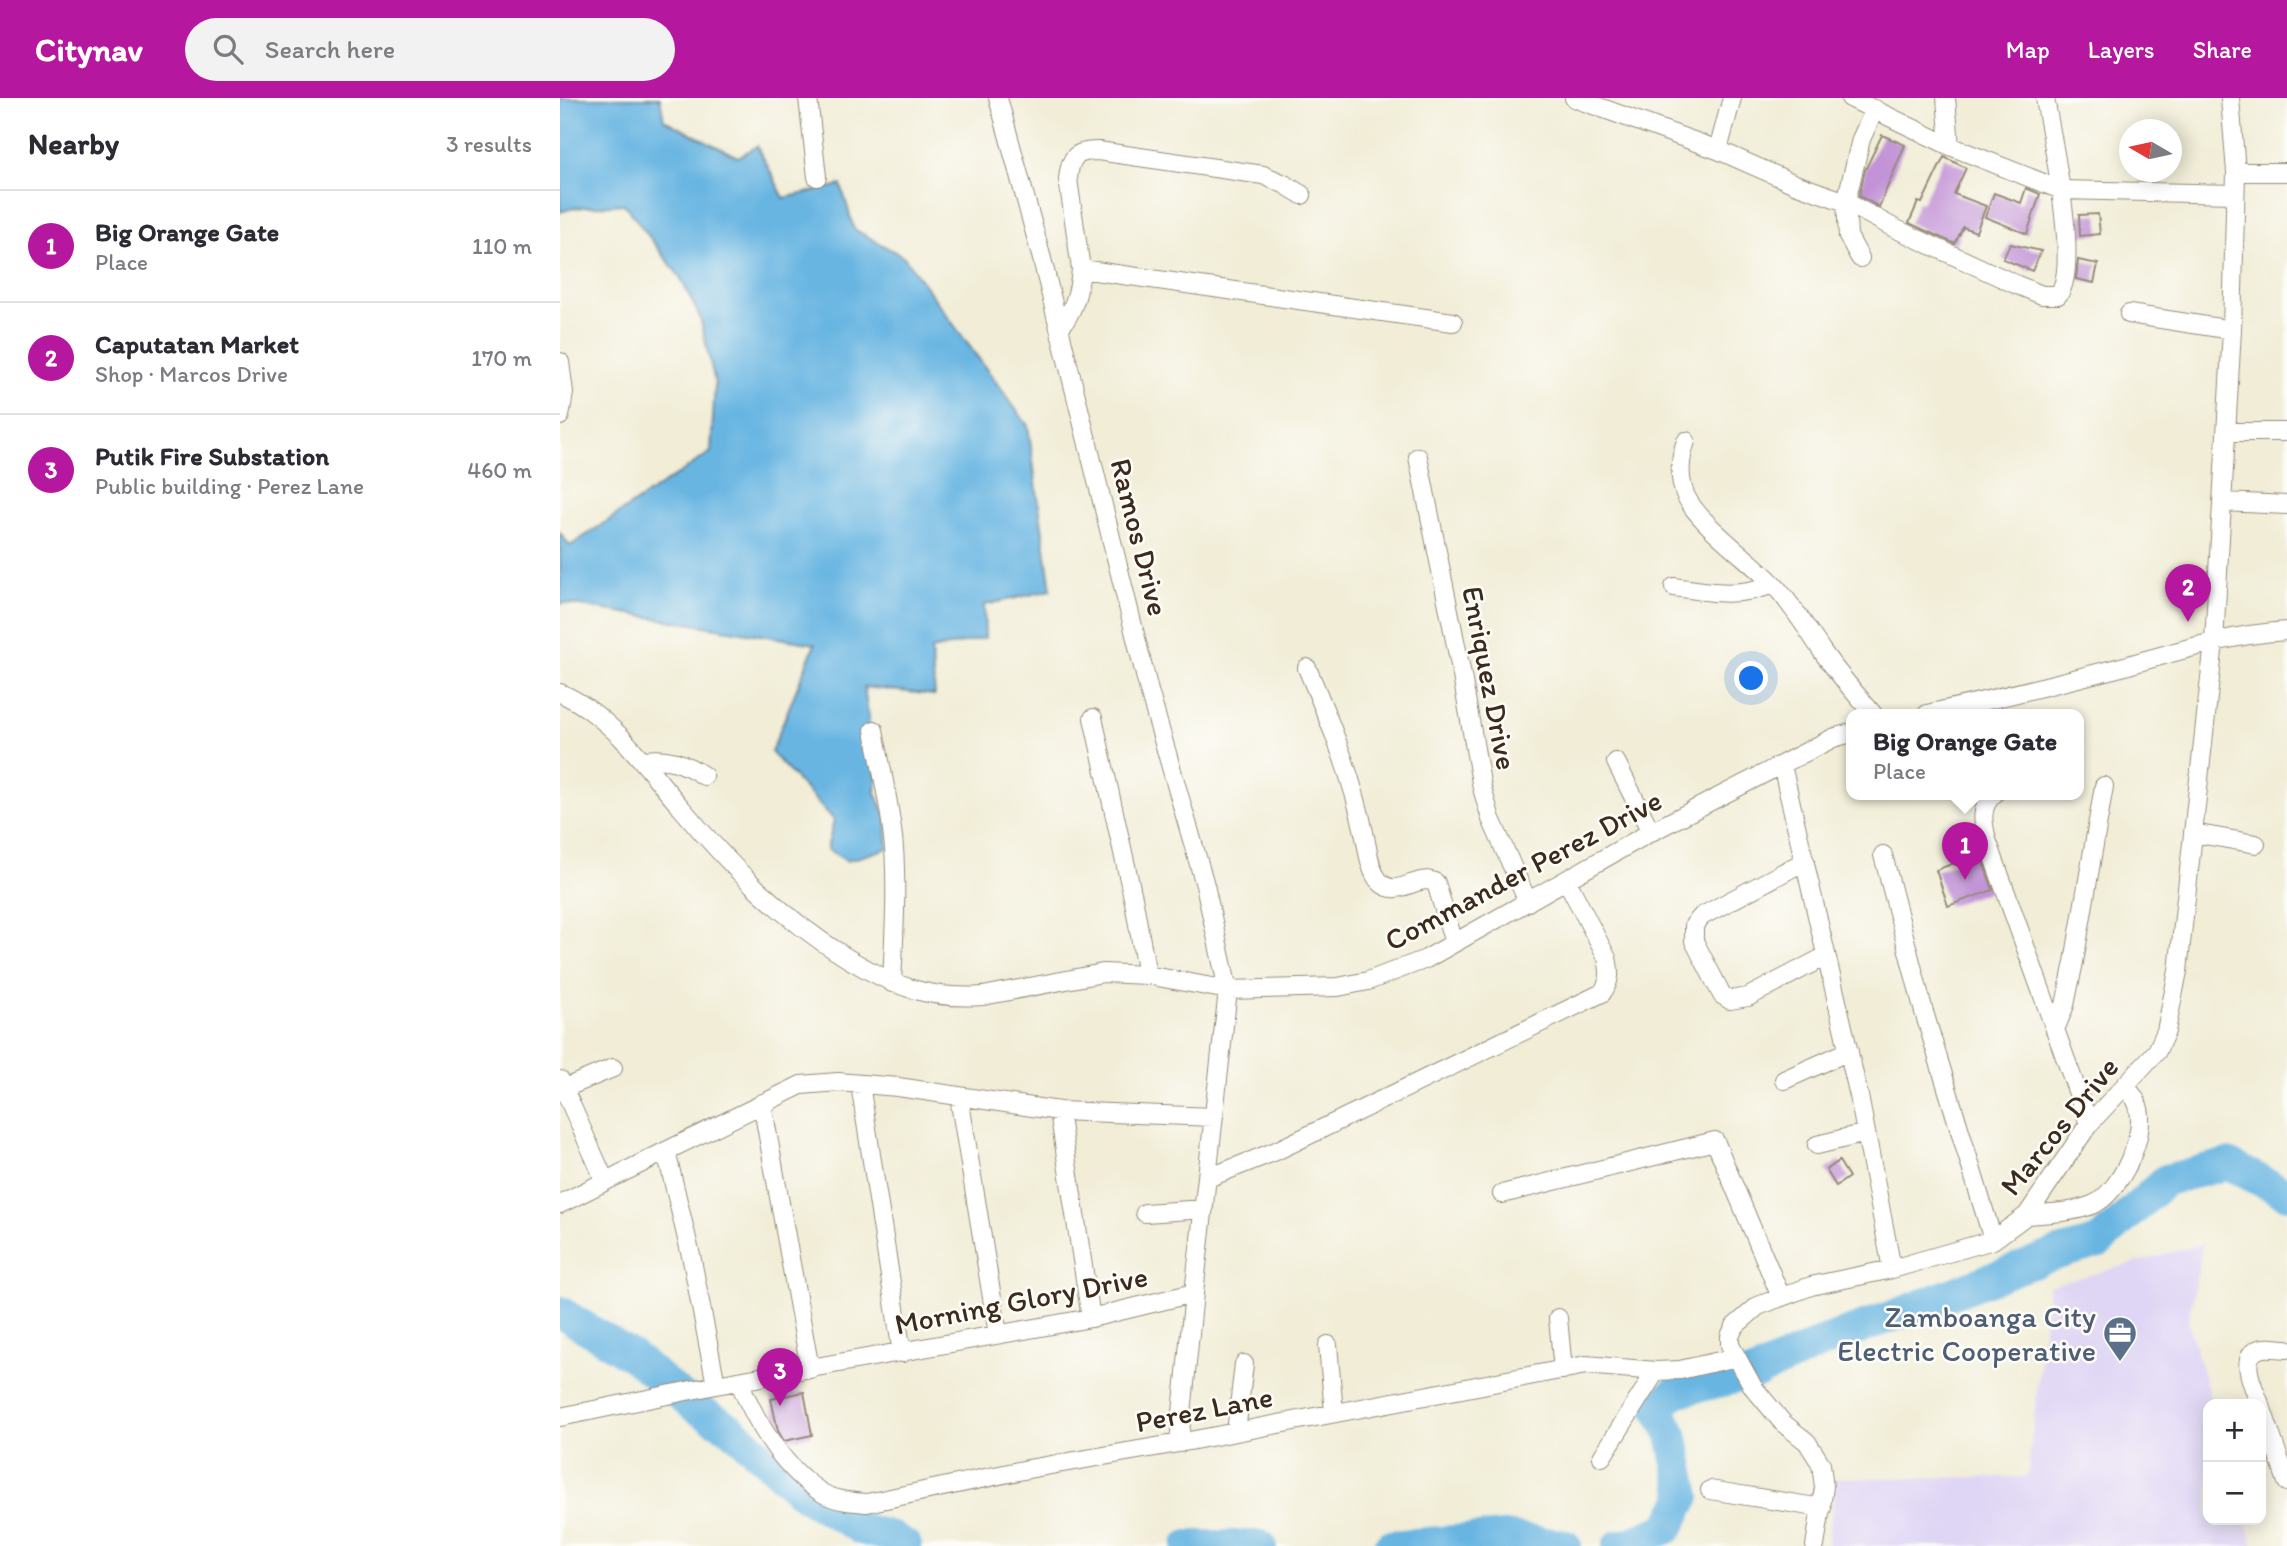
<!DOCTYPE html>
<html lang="en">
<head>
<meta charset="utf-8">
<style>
  :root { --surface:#fff; --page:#f2f2f3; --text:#2b2b33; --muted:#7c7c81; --line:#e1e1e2; --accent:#b5179e }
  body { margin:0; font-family:Itim,sans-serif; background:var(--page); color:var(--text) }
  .controls { position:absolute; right:21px; bottom:21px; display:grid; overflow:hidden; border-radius:14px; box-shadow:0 4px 18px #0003 }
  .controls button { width:63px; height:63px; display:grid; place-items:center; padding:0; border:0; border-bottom:2px solid var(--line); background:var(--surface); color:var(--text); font:35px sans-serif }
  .compass { position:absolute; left:1559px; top:21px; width:63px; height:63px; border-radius:50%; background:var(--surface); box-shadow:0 4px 18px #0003; rotate:279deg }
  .you { position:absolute; left:1192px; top:581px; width:24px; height:24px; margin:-18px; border:5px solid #fff; border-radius:50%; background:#1a73e8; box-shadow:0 0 0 10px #1a73e833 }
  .badge { display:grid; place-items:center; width:46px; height:46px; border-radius:50%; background:var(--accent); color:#fff; font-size:23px; font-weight:700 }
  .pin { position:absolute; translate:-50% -58px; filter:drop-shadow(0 2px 4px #0008) }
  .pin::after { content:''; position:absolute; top:37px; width:24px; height:21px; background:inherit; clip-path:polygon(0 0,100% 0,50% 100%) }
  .popup { position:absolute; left:1286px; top:611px; width:238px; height:91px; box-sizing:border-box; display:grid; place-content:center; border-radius:14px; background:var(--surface); filter:drop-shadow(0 2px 5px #0005); font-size:23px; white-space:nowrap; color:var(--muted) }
  .popup b { font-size:26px; color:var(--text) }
  .popup::after { content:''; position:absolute; left:50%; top:100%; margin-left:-14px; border:14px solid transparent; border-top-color:var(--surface) }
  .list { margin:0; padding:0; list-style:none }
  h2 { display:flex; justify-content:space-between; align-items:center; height:91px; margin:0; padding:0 28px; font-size:30px }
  h2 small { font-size:23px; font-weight:400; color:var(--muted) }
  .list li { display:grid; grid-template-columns:46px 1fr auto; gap:21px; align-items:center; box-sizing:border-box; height:112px; padding:0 28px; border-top:2px solid var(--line) }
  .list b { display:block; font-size:26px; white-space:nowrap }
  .list p { margin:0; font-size:23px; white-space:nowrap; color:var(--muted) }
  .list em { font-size:23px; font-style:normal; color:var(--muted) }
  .icon { flex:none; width:38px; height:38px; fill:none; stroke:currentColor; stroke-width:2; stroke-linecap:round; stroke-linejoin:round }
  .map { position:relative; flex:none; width:1727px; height:1448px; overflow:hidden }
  header { display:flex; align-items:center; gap:42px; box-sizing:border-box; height:98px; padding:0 35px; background:var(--accent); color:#fff }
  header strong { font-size:33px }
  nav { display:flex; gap:38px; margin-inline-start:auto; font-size:24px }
  .search { width:490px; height:63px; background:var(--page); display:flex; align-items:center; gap:18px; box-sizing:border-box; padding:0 24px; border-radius:38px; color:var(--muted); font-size:26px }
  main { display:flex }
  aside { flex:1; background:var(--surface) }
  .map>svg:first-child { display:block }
</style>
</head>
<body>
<header>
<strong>Citynav</strong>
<div class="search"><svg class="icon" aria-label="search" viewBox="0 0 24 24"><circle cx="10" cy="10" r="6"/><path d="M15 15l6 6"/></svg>Search here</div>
<nav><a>Map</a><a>Layers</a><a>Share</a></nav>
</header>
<main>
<aside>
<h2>Nearby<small>3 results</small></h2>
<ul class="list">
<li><span class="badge">1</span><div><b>Big Orange Gate</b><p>Place</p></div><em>110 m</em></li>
<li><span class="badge">2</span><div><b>Caputatan Market</b><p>Shop · Marcos Drive</p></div><em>170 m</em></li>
<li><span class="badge">3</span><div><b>Putik Fire Substation</b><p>Public building · Perez Lane</p></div><em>460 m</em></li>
</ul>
</aside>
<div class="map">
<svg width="1727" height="1448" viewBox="0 0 1727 1448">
  <rect width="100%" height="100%" fill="#fdfcf7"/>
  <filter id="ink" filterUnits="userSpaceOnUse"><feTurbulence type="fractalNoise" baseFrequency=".0143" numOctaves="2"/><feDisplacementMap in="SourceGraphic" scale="14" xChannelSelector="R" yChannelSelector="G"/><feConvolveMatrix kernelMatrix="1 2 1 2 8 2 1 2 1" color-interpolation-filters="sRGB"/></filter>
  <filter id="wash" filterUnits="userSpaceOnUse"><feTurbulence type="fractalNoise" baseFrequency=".00686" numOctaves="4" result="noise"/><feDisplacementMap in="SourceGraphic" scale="28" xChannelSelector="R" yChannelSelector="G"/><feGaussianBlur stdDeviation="1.57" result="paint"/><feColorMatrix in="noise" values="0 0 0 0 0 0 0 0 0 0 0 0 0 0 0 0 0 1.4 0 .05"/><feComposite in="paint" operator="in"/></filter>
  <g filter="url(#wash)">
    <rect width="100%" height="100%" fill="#f1edd7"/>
    <path fill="#dfd5f5" d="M 1643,1146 L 1628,1224 L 1652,1306 L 1648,1306 L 1648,1422 L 1686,1422 L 1694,1448 L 1267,1448 L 1276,1380 L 1467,1379 L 1489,1188 Z"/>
    <path fill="#68b5e2" stroke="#527080" stroke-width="2" d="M 0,0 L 100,0 L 104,22 L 178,59 L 197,48 L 224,100 L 281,87 L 294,131 L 344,159 L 468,328 L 491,492 L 424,507 L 425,540 L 371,552 L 375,597 L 304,589 L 317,681 L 316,695 L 326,718 L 328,750 L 287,763 L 267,751 L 274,722 L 211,654 L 255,546 L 3,505 L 0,507 L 0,435 L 10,448 L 151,354 L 155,285 L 140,219 L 120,179 L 64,106 L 13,110 L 0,114 Z"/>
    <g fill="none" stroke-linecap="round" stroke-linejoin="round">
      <path stroke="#68b5e2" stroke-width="32" d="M 0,1214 L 75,1260 L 136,1310 L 173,1332 L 244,1397 L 301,1431 L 332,1439 L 346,1448
        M 628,1448 L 701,1448
        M 830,1448 L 945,1439 L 1006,1448
        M 1058,1448 L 1071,1445 L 1108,1430 L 1125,1398 L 1112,1337 L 1097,1309 L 1115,1294 L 1194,1276 L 1259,1246 L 1493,1157 L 1539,1144 L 1606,1082 L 1668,1066 L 1727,1096"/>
    </g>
    <g id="blocks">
      <path fill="#c293d7" d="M 1322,37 L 1345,47 L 1319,109 L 1299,98 L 1305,72 Z
        M 1384,59 L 1406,70 L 1394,96 L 1426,108 L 1416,134 L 1403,129 L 1395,146 L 1349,125 L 1358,104 L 1362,105 Z
        M 1466,90 L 1480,96 L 1467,136 L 1425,119 L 1434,95 L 1461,105 Z
        M 1538,116 L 1540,136 L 1520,138 L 1519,117 Z
        M 1450,146 L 1481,153 L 1472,173 L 1443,161 Z
        M 1518,162 L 1538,166 L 1534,185 L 1516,181 Z
        M 1420,755 L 1433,792 L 1388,808 L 1376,772 Z
        M 1279,1063 L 1289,1079 L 1276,1088 L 1266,1072 Z
        M 244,1294 L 252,1337 L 224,1343 L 218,1333 L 211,1301 Z"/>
    </g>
  </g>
  <g filter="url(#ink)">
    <use href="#blocks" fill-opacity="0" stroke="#968c7a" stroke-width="2"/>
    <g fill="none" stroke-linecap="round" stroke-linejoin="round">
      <g stroke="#968c7a" stroke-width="20">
        <path id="minor" d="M 248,0 L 257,79
          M 1014,0 L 1158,52
          M 1172,0 L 1158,52 L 1235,86 L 1286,104 L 1301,41 L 1315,11
          M 1290,0 L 1390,48 L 1501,92 L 1675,96
          M 1386,0 L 1390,48
          M 1676,74 L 1727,74
          M 1286,104 L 1334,130 L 1455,186 L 1482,197 L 1498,197 C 1521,170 1491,38 1485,0
          M 1286,104 L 1288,138 L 1300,160
          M 521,171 L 893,224
          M 1569,216 L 1672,232
          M 500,230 C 514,212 519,194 521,171 L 508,81 C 510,59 515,53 538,53 L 703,77 L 724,86 L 742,97
          M 0,264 L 4,295 L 0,318
          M 1668,334 L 1727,334
          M 1126,343 C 1120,360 1118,378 1125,396 C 1136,424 1193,464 1215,488 C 1233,508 1247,531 1262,553 C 1278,576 1295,595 1313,616
          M 858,359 L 901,572 L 922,690 L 931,721 L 968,804
          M 1663,404 L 1727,407
          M 1114,489 C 1148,494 1180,500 1213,486
          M 747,570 C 771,626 793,680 805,739 C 808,753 810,774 820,784 C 838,802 857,774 876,785 L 894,845
          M 0,595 C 24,605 42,621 61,639 C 84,663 102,688 123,712 C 170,768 221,819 284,858 C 331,887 367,902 423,898 L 543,875 L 587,877 L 668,892 L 778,889 L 808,883 L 866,861 L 1091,734 L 1273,640 L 1291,635
          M 1367,616 C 1434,601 1499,585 1565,568 C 1618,553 1672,536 1727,533
          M 533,620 L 574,804 L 587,877
          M 314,632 C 321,671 331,710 334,750 C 337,794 334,841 332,885
          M 83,662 C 108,659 123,664 144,678
          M 1056,664 L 1091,734
          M 1222,667 L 1299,998 L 1332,1171
          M 1434,696 C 1419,709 1423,725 1427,742 L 1529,1026
          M 1633,735 L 1696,746
          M 1323,757 L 1364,914 L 1433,1142
          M 1245,763 L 1142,818 L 1134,827 L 1134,843 L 1162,897 L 1170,902 L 1188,899 L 1266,858
          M 1495,932 L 1505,907 L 1514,864 L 1544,688
          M 0,982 L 45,1083
          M 1224,982 L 1289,953
          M 300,986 L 342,1255
          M 0,992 L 53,970
          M 399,999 L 438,1236
          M 202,1005 L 250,1271
          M 499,1013 L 531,1220
          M 1257,1047 L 1306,1035
          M 648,1080 L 716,1053 L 1042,895 C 1051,882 1050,874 1047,860 L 1007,783
          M 942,1096 L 1155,1043 L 1221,1199
          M 0,1106 L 106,1053
          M 585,1115 L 644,1111
          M 1467,1117 C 1488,1115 1512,1115 1532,1107 C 1559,1097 1590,1033 1577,1005 C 1575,999 1569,993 1565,987
          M 998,1220 L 1003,1272
          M 768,1247 L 774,1315
          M 179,1283 C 196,1325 224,1372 264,1396 C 277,1403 293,1404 307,1405 L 468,1371 L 619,1345 L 1026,1267 L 1096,1273 L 1120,1272 L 1177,1259
          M 156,1287 L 132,1162 L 106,1053 L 241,987 L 278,984 L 338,989 L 499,1013 L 654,1019
          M 1700,1306 C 1695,1292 1677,1259 1699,1251 C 1707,1248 1719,1251 1727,1251
          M 1701,1308 L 1727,1384
          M 0,1319 L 156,1287 L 531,1220 L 634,1195 L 668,892 L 645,787 L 589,593 L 482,161 L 438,0
          M 676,1334 L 684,1266
          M 619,1345 L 634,1195
          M 1042,1359 L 1096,1273
          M 1150,1392 L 1262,1410
          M 1255,1448 L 1264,1389 L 1261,1366 L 1247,1344 L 1223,1325 L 1193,1289 L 1170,1247 L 1170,1238 L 1175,1228 L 1198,1208 L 1251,1188 L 1332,1171 L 1433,1142 L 1467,1117 L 1529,1026 L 1597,953 L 1606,933 L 1618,873 L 1654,544 L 1672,232 L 1676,74 L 1670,0"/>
      </g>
      <use href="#minor" stroke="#fff" stroke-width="18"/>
    </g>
  </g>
  <defs>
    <g id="office-pin" transform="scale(1.75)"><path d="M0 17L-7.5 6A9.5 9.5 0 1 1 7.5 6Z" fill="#5c6f8a" stroke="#fdfcf7"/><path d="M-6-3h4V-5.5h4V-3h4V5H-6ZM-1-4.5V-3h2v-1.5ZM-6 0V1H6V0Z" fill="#fff"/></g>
  </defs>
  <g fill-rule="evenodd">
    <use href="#office-pin" x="1560" y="1235"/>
  </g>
  <g text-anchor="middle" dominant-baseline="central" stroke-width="5" stroke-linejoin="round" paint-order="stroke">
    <g font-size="30" fill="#3b2a1e" stroke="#fdfcf7">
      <text transform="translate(580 439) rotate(76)">Ramos Drive</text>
      <text transform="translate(930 580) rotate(79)">Enriquez Drive</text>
      <text transform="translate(963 772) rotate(-28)">Commander Perez Drive</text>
      <text transform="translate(1499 1028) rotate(-51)">Marcos Drive</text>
      <text transform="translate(461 1202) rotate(-11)">Morning Glory Drive</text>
      <text transform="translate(644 1311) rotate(-11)">Perez Lane</text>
    </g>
    <g font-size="30" fill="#4e5e75" stroke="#fdfcf7" text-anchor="end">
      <text x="1536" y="1218">Zamboanga City<tspan x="1536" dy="34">Electric Cooperative</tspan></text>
    </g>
  </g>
</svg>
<div class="controls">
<button>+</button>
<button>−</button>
</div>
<svg class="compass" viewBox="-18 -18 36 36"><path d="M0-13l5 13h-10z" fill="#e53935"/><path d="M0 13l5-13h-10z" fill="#7c7c81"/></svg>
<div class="you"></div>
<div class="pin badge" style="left:1405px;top:782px">1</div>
<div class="popup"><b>Big Orange Gate</b>Place</div>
<div class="pin badge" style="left:1628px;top:524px">2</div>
<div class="pin badge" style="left:220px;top:1308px">3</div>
</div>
</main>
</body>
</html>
